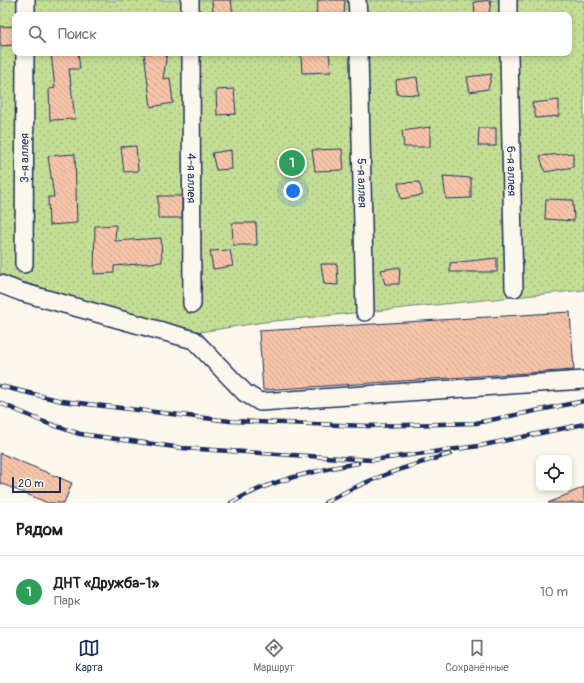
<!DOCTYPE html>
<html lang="ru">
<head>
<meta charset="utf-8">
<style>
  :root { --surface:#fff; --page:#f6f6f6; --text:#202124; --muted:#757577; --line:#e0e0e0; --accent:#1b2f5e }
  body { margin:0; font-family:Pangolin,sans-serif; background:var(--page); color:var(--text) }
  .controls { position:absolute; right:12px; bottom:12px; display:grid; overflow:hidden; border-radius:8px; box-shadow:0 2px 6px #0003 }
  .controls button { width:36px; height:36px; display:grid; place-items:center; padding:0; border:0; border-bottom:1px solid var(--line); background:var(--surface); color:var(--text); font:20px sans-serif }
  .scale { position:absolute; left:12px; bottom:10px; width:49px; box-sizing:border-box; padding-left:4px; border:2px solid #1b2f5e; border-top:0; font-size:11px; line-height:14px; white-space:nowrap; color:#1b2f5e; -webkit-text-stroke:3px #fbf7ec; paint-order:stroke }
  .you { position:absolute; left:293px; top:191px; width:14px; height:14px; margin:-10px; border:3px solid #fff; border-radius:50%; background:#1a73e8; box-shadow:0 0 0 6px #1a73e833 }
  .badge { display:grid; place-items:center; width:26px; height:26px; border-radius:50%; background:var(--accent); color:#fff; font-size:13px; font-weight:700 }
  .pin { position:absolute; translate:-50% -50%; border:2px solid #fff; box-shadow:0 1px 4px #0006 }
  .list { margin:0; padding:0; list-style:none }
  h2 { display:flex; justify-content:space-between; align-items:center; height:52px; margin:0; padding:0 16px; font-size:17px }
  h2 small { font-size:13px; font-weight:400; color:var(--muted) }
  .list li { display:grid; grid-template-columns:26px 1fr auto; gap:12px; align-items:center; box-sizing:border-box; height:72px; padding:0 16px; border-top:1px solid var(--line) }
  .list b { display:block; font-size:15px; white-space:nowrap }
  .list p { margin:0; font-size:13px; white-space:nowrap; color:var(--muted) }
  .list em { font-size:13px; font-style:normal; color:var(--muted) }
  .icon { flex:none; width:22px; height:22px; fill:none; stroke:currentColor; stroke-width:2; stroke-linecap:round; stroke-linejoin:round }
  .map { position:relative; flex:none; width:584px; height:503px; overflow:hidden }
  .search { position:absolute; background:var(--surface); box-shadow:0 2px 6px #0003; left:12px; right:12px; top:12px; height:44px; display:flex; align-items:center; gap:10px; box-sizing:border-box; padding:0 14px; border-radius:8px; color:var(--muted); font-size:15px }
  .sheet { height:124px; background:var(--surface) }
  nav { display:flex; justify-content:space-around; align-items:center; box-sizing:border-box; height:56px; border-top:1px solid var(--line); background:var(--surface); font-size:11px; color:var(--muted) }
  nav a { display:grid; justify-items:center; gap:2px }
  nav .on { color:var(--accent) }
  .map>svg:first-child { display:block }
</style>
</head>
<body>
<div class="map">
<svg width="584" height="503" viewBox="0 0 584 503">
  <defs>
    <pattern id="park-dots" width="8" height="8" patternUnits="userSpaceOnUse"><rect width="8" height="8" fill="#c4de95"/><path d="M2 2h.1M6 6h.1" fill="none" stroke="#a8bf83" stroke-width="1.8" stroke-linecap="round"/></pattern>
    <pattern id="building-back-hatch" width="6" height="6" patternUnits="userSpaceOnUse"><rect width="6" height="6" fill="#f7c4a8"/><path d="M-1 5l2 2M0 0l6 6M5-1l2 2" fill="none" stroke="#d3a993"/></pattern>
  </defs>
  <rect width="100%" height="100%" fill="#fbf7ec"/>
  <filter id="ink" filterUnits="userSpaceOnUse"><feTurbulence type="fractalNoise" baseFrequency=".025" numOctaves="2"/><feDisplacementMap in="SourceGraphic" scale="8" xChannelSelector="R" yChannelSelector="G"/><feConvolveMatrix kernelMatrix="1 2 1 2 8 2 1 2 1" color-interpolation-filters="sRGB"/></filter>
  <g filter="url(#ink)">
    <path fill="url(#park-dots)" stroke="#70867a" fill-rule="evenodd" d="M 0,0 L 584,0 L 584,290 L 264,322 L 193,333 L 20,281 L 0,273 ZM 15,15 L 569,15 L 569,53 L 15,53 Z"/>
    <path fill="url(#building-back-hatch)" stroke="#1b2f5e" d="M 212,0 L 231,0 L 233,15 L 213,15 Z
      M 318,0 L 345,0 L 344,15 L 316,15 Z
      M 491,0 L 489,15 L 475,15 L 474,2 Z
      M 15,26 L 15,45 L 0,46 L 0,27 Z
      M 51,53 L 78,53 L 80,69 L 69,69 L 75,119 L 50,120 L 49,89 L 55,88 Z
      M 144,53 L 167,53 L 163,79 L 170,78 L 173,103 L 151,107 Z
      M 329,53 L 331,72 L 302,73 L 301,54 Z
      M 492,74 L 488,89 L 470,92 L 467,77 Z
      M 417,77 L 419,95 L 397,94 L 396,80 Z
      M 234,89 L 236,114 L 217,115 L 216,90 Z
      M 559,100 L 559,116 L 536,118 L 532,103 Z
      M 430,127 L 430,147 L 404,147 L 402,131 Z
      M 479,128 L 496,128 L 496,146 L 478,146 Z
      M 136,146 L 138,171 L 124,172 L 121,147 Z
      M 342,149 L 344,170 L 315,171 L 312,150 Z
      M 231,150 L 232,169 L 216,170 L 212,153 Z
      M 573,153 L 573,167 L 545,172 L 540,156 Z
      M 75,154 L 77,223 L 49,225 L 48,197 L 54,197 L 48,156 Z
      M 443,176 L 471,178 L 471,198 L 446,199 Z
      M 419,182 L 423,195 L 401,199 L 398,183 Z
      M 158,196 L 182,196 L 182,218 L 158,218 Z
      M 546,199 L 573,200 L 574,221 L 545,219 Z
      M 232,223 L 256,223 L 257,245 L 233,245 Z
      M 116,225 L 115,241 L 161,238 L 162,262 L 114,266 L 114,273 L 94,274 L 95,226 Z
      M 230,250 L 233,266 L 213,269 L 210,251 Z
      M 497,258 L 497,272 L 450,272 L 450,263 Z
      M 321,264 L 337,264 L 338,285 L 324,284 Z
      M 400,267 L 399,284 L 385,284 L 381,270 Z
      M 570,312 L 574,370 L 263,390 L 259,331 Z
      M 0,453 L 72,483 L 64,503 L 48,503 L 0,483 Z
      M 584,487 L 584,503 L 548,503 Z"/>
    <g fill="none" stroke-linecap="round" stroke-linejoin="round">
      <g stroke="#1b2f5e" stroke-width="20">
        <g id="minor">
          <path d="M 190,0 L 190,15"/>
          <path d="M 357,0 L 358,15"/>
          <path d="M 508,0 L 508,15"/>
          <path d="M 26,15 L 26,0"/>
          <path id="s1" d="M 191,53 L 192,304"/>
          <path id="s2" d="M 359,53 L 365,312"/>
          <path id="s3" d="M 509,53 L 514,288"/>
          <path id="s4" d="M 24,264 L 25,53"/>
          <path d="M 0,284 L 21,292 L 194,340 L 245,393 L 260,402 L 584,380"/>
        </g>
      </g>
      <use href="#minor" stroke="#fbf7ec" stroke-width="17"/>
      <g stroke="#1b2f5e" stroke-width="4.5">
        <path id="rail" d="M 0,386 L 62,401 L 230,421 L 369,426 L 476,423 L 584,401
          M 0,403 L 44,422 L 80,434 L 182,448 L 372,460 L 479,446 L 584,424
          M 231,503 C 270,480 314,471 358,463
          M 325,503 C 364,480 408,466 450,454"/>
      </g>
      <use href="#rail" stroke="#fbf7ec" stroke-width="3" stroke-dasharray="9" stroke-linecap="butt"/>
    </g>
  </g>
  <g text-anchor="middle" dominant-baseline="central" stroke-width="3" stroke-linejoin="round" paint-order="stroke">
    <g font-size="12" fill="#1b2f5e" stroke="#fbf7ec">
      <text stroke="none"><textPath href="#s4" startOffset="106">3-я аллея</textPath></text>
      <text stroke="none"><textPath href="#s3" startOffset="118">6-я аллея</textPath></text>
      <text stroke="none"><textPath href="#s1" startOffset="125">4-я аллея</textPath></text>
      <text stroke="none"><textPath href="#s2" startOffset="130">5-я аллея</textPath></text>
    </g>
  </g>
</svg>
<div class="controls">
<button><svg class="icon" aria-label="locate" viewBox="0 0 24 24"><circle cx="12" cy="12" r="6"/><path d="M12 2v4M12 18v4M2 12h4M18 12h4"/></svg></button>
</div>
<div class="scale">20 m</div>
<div class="you"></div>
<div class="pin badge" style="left:292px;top:163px;background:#2e9e5b">1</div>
<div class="search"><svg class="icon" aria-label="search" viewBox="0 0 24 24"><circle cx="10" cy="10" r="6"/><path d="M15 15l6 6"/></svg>Поиск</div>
</div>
<section class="sheet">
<h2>Рядом<small></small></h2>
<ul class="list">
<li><span class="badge" style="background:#2e9e5b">1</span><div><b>ДНТ «Дружба-1»</b><p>Парк</p></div><em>10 m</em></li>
</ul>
</section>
<nav>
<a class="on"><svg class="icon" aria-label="map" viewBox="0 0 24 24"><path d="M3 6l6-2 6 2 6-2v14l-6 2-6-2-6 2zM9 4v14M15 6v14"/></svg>Карта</a>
<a><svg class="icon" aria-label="directions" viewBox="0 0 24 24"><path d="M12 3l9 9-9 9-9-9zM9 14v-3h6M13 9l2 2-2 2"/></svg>Маршрут</a>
<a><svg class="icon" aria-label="saved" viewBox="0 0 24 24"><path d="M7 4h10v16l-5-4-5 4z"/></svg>Сохранённые</a>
</nav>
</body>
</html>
